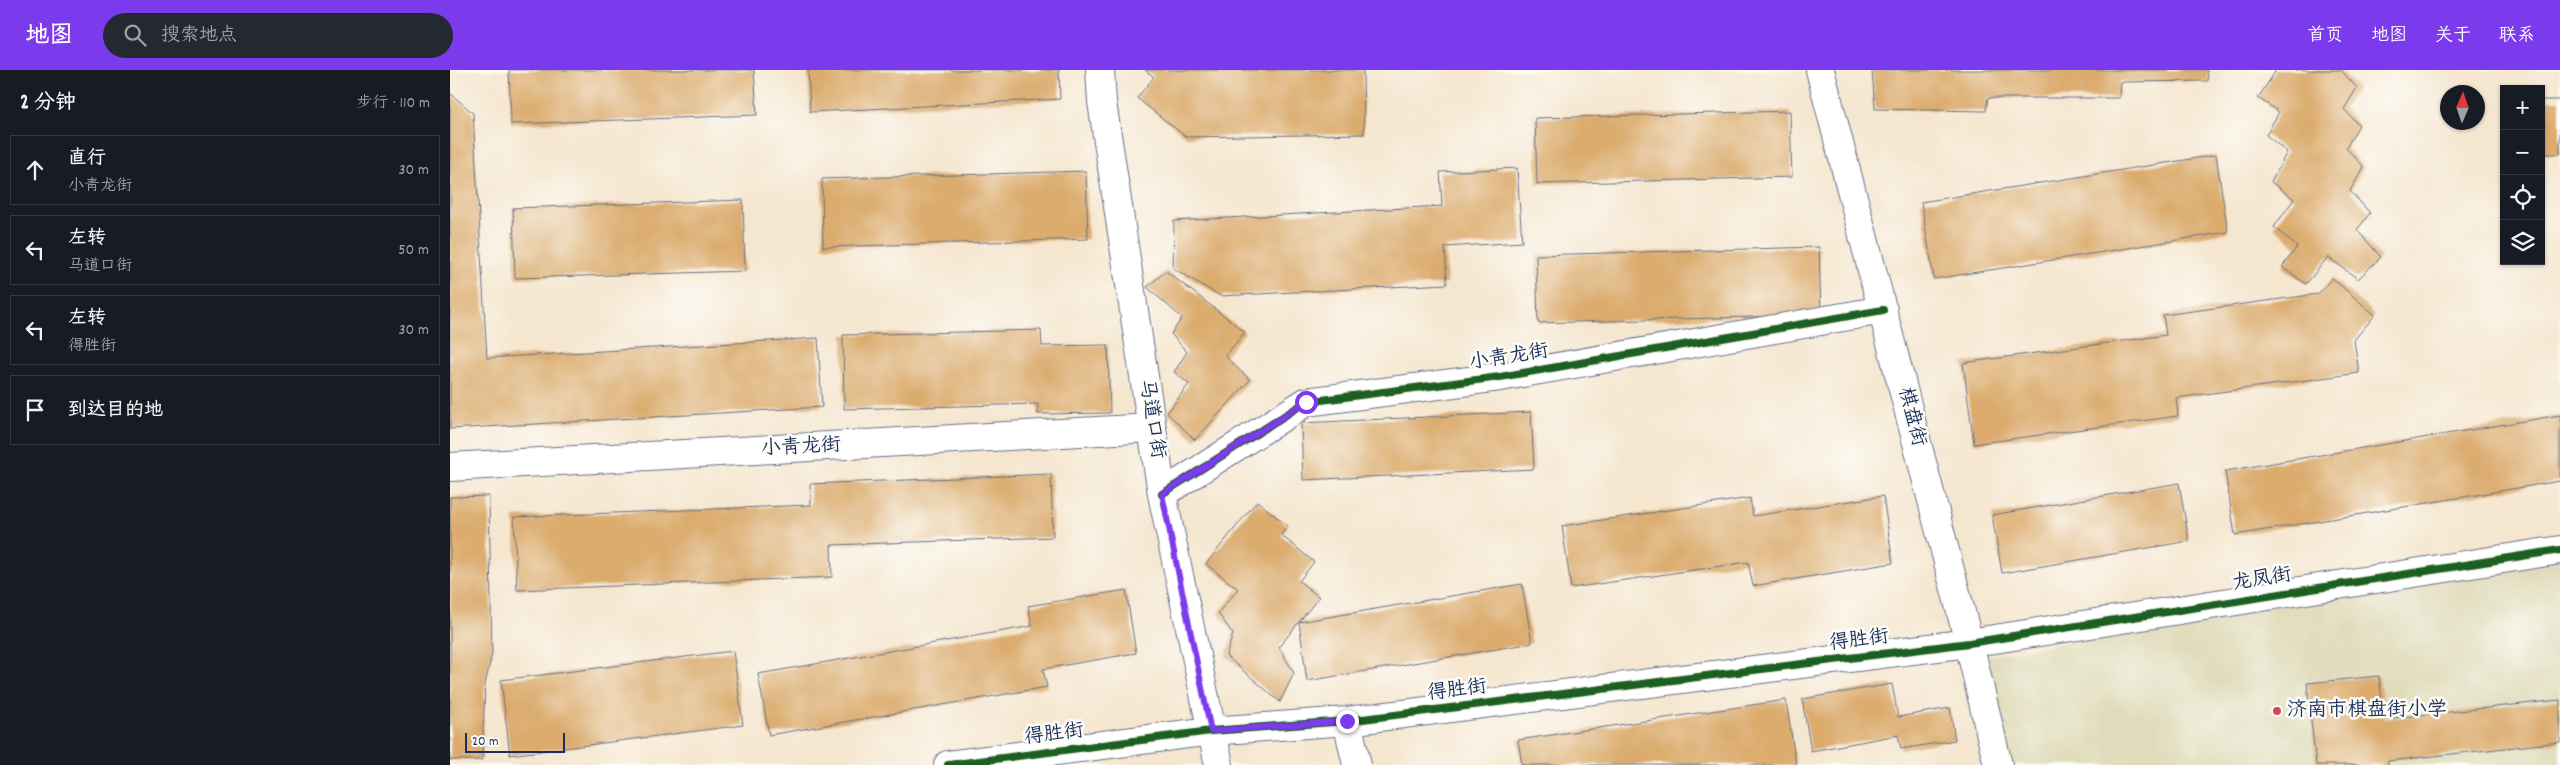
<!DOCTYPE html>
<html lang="zh">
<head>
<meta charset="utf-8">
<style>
  :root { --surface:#171b24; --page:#242831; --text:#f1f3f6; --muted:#9ea1a6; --line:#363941; --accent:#7c3aed }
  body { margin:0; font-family:Dekko,"LXGW WenKai TC",sans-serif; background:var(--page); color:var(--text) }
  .controls { position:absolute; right:15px; top:15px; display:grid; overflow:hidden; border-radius:0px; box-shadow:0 1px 4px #0004 }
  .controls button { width:45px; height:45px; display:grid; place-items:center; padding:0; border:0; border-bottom:1px solid var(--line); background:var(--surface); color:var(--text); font:25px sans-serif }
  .compass { position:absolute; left:1990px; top:15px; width:45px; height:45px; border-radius:50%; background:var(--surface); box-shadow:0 1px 4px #0004; rotate:2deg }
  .scale { position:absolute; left:15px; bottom:12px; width:100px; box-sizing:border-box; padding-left:5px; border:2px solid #1b2f5e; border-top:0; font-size:14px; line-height:18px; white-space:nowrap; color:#1b2f5e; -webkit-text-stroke:4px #fdfcf7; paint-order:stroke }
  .stop { position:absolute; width:15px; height:15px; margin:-11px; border:4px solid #7c3aed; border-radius:50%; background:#fff }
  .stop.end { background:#7c3aed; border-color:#fff; box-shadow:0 1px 5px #0008 }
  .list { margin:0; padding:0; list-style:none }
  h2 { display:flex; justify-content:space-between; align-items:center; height:65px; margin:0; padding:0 20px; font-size:21px }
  h2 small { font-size:16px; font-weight:400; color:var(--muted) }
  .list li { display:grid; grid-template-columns:32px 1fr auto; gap:15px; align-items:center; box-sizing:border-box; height:70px; margin:0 10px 10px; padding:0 10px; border:1px solid var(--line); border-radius:0px }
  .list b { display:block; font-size:19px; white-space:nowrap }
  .list p { margin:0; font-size:16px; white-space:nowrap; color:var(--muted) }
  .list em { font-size:16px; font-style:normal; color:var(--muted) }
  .icon { flex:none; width:28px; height:28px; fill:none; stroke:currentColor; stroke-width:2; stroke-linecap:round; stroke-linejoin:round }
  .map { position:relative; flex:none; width:2110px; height:695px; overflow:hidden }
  header { display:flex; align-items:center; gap:30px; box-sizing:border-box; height:70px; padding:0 25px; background:var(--accent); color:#fff }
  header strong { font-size:24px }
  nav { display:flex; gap:28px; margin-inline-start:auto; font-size:18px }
  .search { width:350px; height:45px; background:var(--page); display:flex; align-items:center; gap:12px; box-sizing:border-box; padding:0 18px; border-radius:28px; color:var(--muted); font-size:19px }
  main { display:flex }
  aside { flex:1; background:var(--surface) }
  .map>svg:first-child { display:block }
</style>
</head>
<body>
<header>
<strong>地图</strong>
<div class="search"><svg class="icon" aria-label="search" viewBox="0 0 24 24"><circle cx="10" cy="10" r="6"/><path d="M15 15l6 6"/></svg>搜索地点</div>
<nav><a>首页</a><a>地图</a><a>关于</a><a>联系</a></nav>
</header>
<main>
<aside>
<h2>2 分钟<small>步行 · 110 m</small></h2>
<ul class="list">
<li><svg class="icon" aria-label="ahead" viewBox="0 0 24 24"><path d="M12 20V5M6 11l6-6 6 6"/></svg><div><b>直行</b><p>小青龙街</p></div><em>30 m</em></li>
<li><svg class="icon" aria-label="left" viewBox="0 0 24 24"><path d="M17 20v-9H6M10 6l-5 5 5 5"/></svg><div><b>左转</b><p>马道口街</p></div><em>50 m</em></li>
<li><svg class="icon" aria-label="left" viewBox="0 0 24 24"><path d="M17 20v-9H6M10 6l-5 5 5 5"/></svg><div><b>左转</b><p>得胜街</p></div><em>30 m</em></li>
<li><svg class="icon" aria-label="arrive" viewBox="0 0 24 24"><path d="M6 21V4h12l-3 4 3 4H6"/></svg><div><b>到达目的地</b></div></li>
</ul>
</aside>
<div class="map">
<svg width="2110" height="695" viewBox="0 0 2110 695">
  <rect width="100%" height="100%" fill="#fdfcf7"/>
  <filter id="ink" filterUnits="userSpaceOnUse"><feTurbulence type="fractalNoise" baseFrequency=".02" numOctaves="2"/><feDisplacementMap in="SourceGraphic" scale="10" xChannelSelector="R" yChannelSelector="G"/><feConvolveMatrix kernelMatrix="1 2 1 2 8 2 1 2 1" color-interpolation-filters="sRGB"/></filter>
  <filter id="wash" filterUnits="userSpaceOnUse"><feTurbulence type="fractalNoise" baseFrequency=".0096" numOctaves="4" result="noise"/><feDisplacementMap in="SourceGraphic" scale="20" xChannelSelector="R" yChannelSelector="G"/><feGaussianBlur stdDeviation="1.12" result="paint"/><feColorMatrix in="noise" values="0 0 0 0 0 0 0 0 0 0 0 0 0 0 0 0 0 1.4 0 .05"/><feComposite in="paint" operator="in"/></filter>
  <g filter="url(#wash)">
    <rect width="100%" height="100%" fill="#f5e6cf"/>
    <path fill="#e0dcbb" d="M 2110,484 L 2110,695 L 1559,695 L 1527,588 Z"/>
    <g id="blocks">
      <path fill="#dbac6e" d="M 59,0 L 304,0 L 307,45 L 61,54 Z
        M 358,0 L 609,0 L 610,29 L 360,42 Z
        M 695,0 L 913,0 L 914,64 L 736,67 L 687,28 L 704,7 Z
        M 1422,0 L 1757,0 L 1758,11 L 1670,12 L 1669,28 L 1538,28 L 1536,41 L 1425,39 Z
        M 1824,0 L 1891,0 L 1907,18 L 1894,39 L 1909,55 L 1896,78 L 1914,97 L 1900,121 L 1920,143 L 1907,160 L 1931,187 L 1908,209 L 1878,187 L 1856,214 L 1832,197 L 1847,177 L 1824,157 L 1844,129 L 1821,112 L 1837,82 L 1816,65 L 1829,42 L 1808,28 L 1825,2 Z
        M 0,23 L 23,43 L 37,288 L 368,268 L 372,337 L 0,359 Z
        M 2091,30 L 2110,30 L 2110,84 L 2091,84 Z
        M 1340,41 L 1342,107 L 1087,114 L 1085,48 Z
        M 1766,85 L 1778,162 L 1484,209 L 1471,132 Z
        M 1067,98 L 1072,172 L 995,177 L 997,214 L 770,226 L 723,198 L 724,151 L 992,136 L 990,102 Z
        M 636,101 L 638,169 L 373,177 L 372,109 Z
        M 293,130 L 295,201 L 65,208 L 63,138 Z
        M 1369,177 L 1371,245 L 1088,253 L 1086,185 Z
        M 716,201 L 795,262 L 775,286 L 800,310 L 745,370 L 717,343 L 739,314 L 724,302 L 737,282 L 721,264 L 732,248 L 697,217 Z
        M 1882,208 L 1925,245 L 1904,270 L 1909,303 L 1726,328 L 1728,346 L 1524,374 L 1513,293 L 1716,265 L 1713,245 L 1868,224 Z
        M 591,260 L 592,276 L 658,275 L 660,343 L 588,344 L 588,334 L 394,339 L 393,265 Z
        M 1081,342 L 1084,399 L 853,410 L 851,353 Z
        M 2110,345 L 2110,411 L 1785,465 L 1775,401 Z
        M 601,404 L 603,467 L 381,475 L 382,507 L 67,520 L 64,447 L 361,435 L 360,414 Z
        M 1729,413 L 1739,471 L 1552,503 L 1542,445 Z
        M 39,426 L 42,584 L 35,614 L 32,690 L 0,690 L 0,427 Z
        M 1433,426 L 1443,493 L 1303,516 L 1298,492 L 1121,518 L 1112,456 L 1300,428 L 1303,446 Z
        M 807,431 L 838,456 L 831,465 L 864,492 L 849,511 L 869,527 L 829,577 L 844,603 L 830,632 L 776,586 L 783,564 L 768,543 L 788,519 L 756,494 Z
        M 1072,514 L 1082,573 L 857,611 L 849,552 Z
        M 676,520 L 686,583 L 593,599 L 597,617 L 319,665 L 308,604 L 582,556 L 578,536 Z
        M 283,581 L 293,655 L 60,685 L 51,610 Z
        M 1929,606 L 1934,649 L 2110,630 L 2110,672 L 1938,691 L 1938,695 L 1866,695 L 1857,613 Z
        M 1442,614 L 1448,647 L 1500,638 L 1505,670 L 1451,679 L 1448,665 L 1361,681 L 1352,629 Z
        M 1336,630 L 1346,695 L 1072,695 L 1068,670 Z"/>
    </g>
  </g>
  <g filter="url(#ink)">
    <use href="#blocks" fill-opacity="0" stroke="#676f86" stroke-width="1"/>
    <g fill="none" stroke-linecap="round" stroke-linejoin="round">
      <g stroke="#676f86" stroke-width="30">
        <path id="street" d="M 650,0 L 652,32 L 712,424 L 769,695
          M 0,397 L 702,358
          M 712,424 L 856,332 L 1050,307 L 1433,240
          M 897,651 L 907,695
          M 498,695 L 761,661 L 897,651 L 1519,573"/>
      </g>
      <g stroke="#676f86" stroke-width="30">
        <path id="secondary" d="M 1370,0 L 1519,573 L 1548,695
          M 1519,573 L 2110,480"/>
      </g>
      <use href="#street" stroke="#fff" stroke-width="28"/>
      <use href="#secondary" stroke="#fff" stroke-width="28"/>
      <g stroke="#fdfcf7" stroke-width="11">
        <path id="cycleway" d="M 712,424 L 856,332 L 1050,307 L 1433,240
          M 498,695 L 761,661 L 897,651 L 1519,573 L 2110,480"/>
      </g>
      <use href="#cycleway" stroke="#1b5e20" stroke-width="8"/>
    </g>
  </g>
  <g fill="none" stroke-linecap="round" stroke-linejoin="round" filter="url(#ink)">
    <path stroke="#7c3aed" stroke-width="6" d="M 856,332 L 712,424 L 761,661 L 897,651"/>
  </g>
  <circle fill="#d1495b" stroke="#fdfcf7" stroke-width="2" cx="1827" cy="641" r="5"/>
  <g text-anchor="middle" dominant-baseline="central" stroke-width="5" stroke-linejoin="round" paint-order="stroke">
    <g font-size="20" fill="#1b2f5e" stroke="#fdfcf7">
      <text transform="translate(1059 288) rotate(-9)">小青龙街</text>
      <text transform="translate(1461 347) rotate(76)">棋盘街</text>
      <text transform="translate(701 349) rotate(81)">马道口街</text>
      <text transform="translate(351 378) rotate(-3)">小青龙街</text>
      <text transform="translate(1812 510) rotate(-9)">龙凤街</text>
      <text transform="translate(1409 571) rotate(-7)">得胜街</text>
      <text transform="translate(1007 621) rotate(-7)">得胜街</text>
      <text transform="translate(604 665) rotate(-7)">得胜街</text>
    </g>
    <g font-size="20" fill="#1b2f5e" stroke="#fdfcf7" text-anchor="start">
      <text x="1837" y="641">济南市棋盘街小学</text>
    </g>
  </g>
</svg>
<div class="controls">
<button>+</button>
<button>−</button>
<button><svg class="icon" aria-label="locate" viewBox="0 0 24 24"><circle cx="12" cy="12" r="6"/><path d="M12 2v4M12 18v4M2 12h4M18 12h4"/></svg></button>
<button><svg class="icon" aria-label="layers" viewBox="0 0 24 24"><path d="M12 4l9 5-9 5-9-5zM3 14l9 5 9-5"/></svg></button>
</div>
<svg class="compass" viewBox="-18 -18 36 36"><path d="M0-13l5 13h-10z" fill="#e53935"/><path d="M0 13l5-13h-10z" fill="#9ea1a6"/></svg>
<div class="scale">20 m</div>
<div class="stop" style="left:856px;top:332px"></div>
<div class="stop end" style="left:897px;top:651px"></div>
</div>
</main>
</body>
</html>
